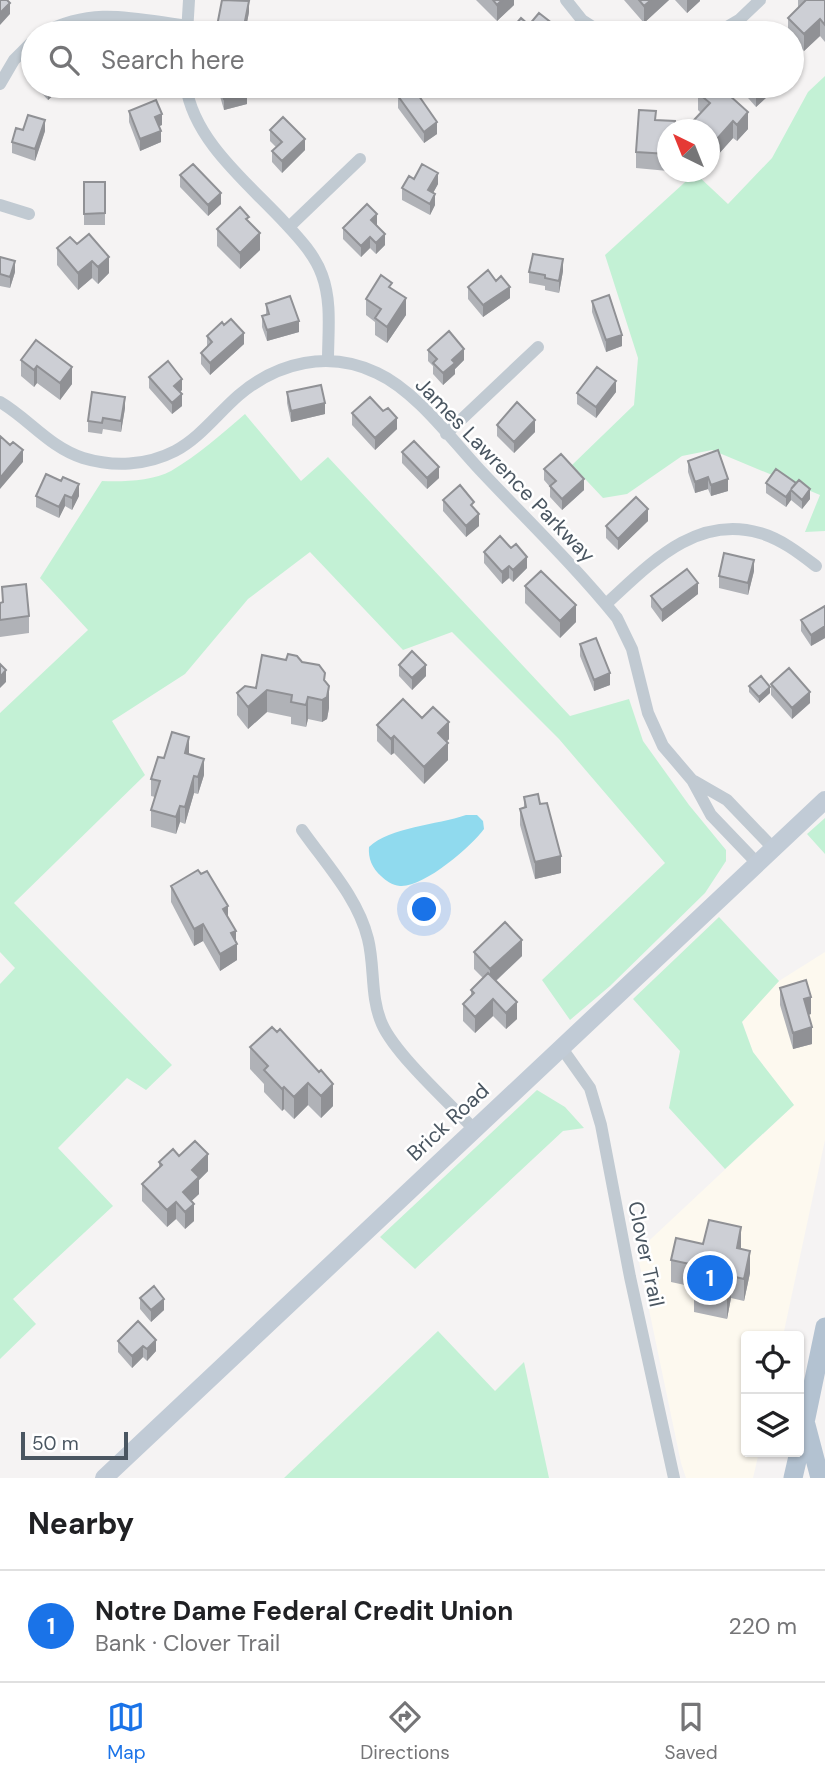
<!DOCTYPE html>
<html lang="en">
<head>
<meta charset="utf-8">
<style>
  :root { --surface:#fff; --page:#f6f6f6; --text:#202124; --muted:#757577; --line:#e0e0e0; --accent:#1a73e8 }
  body { margin:0; font-family:"DM Sans",sans-serif; background:var(--page); color:var(--text) }
  .controls { position:absolute; right:21px; bottom:21px; display:grid; overflow:hidden; border-radius:7px; box-shadow:0 2px 5px #0004 }
  .controls button { width:63px; height:63px; display:grid; place-items:center; padding:0; border:0; border-bottom:2px solid var(--line); background:var(--surface); color:var(--text); font:35px sans-serif }
  .compass { position:absolute; left:657px; top:119px; width:63px; height:63px; border-radius:50%; background:var(--surface); box-shadow:0 2px 5px #0004; rotate:317deg }
  .scale { position:absolute; left:21px; bottom:18px; width:107px; box-sizing:border-box; padding-left:7px; border:4px solid #4a5661; border-top:0; font-size:19px; line-height:24px; white-space:nowrap; color:#4a5661; -webkit-text-stroke:5px #fff; paint-order:stroke }
  .you { position:absolute; left:425px; top:910px; width:24px; height:24px; margin:-18px; border:5px solid #fff; border-radius:50%; background:#1a73e8; box-shadow:0 0 0 10px #1a73e833 }
  .badge { display:grid; place-items:center; width:46px; height:46px; border-radius:50%; background:var(--accent); color:#fff; font-size:23px; font-weight:700 }
  .pin { position:absolute; translate:-50% -50%; border:4px solid #fff; box-shadow:0 2px 7px #0006 }
  .list { margin:0; padding:0; list-style:none }
  h2 { display:flex; justify-content:space-between; align-items:center; height:91px; margin:0; padding:0 28px; font-size:30px }
  h2 small { font-size:23px; font-weight:400; color:var(--muted) }
  .list li { display:grid; grid-template-columns:46px 1fr auto; gap:21px; align-items:center; box-sizing:border-box; height:112px; padding:0 28px; border-top:2px solid var(--line) }
  .list b { display:block; font-size:26px; white-space:nowrap }
  .list p { margin:0; font-size:23px; white-space:nowrap; color:var(--muted) }
  .list em { font-size:23px; font-style:normal; color:var(--muted) }
  .icon { flex:none; width:38px; height:38px; fill:none; stroke:currentColor; stroke-width:2; stroke-linecap:round; stroke-linejoin:round }
  .map { position:relative; flex:none; width:825px; height:1478px; overflow:hidden }
  .search { position:absolute; background:var(--surface); box-shadow:0 2px 5px #0004; left:21px; right:21px; top:21px; height:77px; display:flex; align-items:center; gap:18px; box-sizing:border-box; padding:0 24px; border-radius:38px; color:var(--muted); font-size:26px }
  .sheet { height:203px; background:var(--surface) }
  nav { display:flex; justify-content:space-around; align-items:center; box-sizing:border-box; height:98px; border-top:2px solid var(--line); background:var(--surface); font-size:19px; color:var(--muted) }
  nav a { display:grid; justify-items:center; gap:4px }
  nav .on { color:var(--accent) }
  .map>svg:first-child { display:block }
</style>
</head>
<body>
<div class="map">
<svg width="825" height="1478" viewBox="0 0 825 1478">
  <rect width="100%" height="100%" fill="#f5f3f3"/>
  <path fill="#fdf9ef" d="M 825,952 L 825,1140 L 783,1336 L 746,1336 L 746,1452 L 759,1452 L 753,1478 L 686,1478 L 681,1463 L 637,1252 L 794,1105 L 753,1052 L 742,1021 L 779,981 Z"/>
  <path fill="#c3f1d5" d="M 825,76 L 825,531 L 805,532 L 820,495 L 712,450 L 682,456 L 627,494 L 603,498 L 572,465 L 634,405 L 638,358 L 605,255 L 695,173 L 728,204 L 772,158 L 808,92 Z
    M 245,414 L 301,481 L 328,457 L 570,716 L 629,699 L 643,741 L 689,805 L 726,850 L 726,861 L 705,893 L 610,986 L 570,1020 L 542,980 L 665,863 L 559,739 L 452,632 L 403,650 L 310,552 L 248,599 L 185,674 L 112,721 L 145,775 L 14,903 L 172,1065 L 146,1090 L 127,1078 L 58,1148 L 113,1206 L 13,1299 L 36,1324 L 0,1359 L 0,984 L 15,968 L 0,952 L 0,713 L 88,630 L 40,578 L 102,481 C 122,482 153,481 171,471 C 198,455 222,434 245,414 Z
    M 825,818 L 825,854 L 807,834 Z
    M 719,917 L 779,981 L 742,1022 L 753,1052 L 794,1105 L 725,1169 L 669,1108 L 680,1051 L 633,999 Z
    M 537,1090 L 565,1107 L 584,1128 L 563,1131 L 415,1269 L 380,1237 Z
    M 438,1331 L 495,1391 L 524,1362 L 549,1478 L 284,1478 Z"/>
  <path fill="#90daee" d="M 466,815 L 477,815 L 483,821 L 484,829 C 471,847 423,888 400,886 C 392,885 386,881 381,876 C 372,868 368,858 369,847 C 390,827 437,825 466,815 Z"/>
  <g fill="none" stroke-linecap="round" stroke-linejoin="round">
    <path stroke="#c1cad2" stroke-width="12" d="M 566,0 L 582,20 L 602,33
      M 43,33 C 94,6 134,19 188,26
      M 187,33 L 189,0
      M 717,33 L 739,20 L 760,0
      M 0,84 L 14,60 L 33,41
      M 186,86 C 194,141 248,183 285,223 C 299,238 315,255 322,275 C 332,302 328,332 328,360
      M 0,205 L 29,214
      M 289,227 L 360,159
      M 0,402 C 29,419 49,447 83,458 C 113,467 146,466 175,451 C 200,438 218,413 239,395 C 278,362 329,350 377,373 C 416,391 451,439 480,470 C 526,519 575,566 617,618 L 632,649 L 648,713 L 663,746 L 692,780 L 711,815 L 757,863
      M 446,434 L 538,347
      M 606,604 C 649,565 695,514 760,533 C 781,539 799,553 816,566
      M 694,781 L 727,800 L 773,848
      M 302,830 C 326,864 358,898 368,939 C 375,967 370,997 382,1024 C 395,1054 449,1103 474,1129
      M 561,1047 L 590,1088 L 601,1125 L 630,1277 L 674,1478"/>
    <path stroke="#c1cbd6" stroke-width="18" d="M 104,1478 L 825,800"/>
    <path stroke="#b3c2d1" stroke-width="19" d="M 806,1425 L 820,1478
      M 799,1451 L 825,1327
      M 793,1478 L 799,1452"/>
  </g>
  <path fill="#b0b2b7" d="M 476,0 L 514,0 L 514,5 L 497,21 Z
    M 624,0 L 669,0 L 644,23 Z
    M 675,0 L 700,0 L 700,1 L 687,13 Z
    M 798,0 L 825,0 L 825,42 L 820,36 L 804,51 L 792,39 L 792,33 L 788,33 L 788,18 L 798,8 Z
    M 249,12 L 245,33 L 217,33 L 217,26 Z
    M 37,86 L 64,86 L 48,100 L 37,88 Z
    M 217,86 L 245,86 L 247,104 L 224,110 Z
    M 343,86 L 377,86 L 376,97 L 359,95 L 359,88 Z
    M 741,86 L 779,86 L 756,107 L 741,90 Z
    M 698,93 L 748,129 L 737,141 L 733,138 L 716,157 L 710,151 L 710,130 L 694,130 L 694,120 L 701,113 L 698,110 Z
    M 398,96 L 437,134 L 424,143 L 398,108 Z
    M 129,111 L 162,125 L 159,126 L 161,142 L 140,151 L 129,122 Z
    M 656,120 L 675,130 L 668,130 L 668,171 L 636,168 L 636,152 Z
    M 23,130 L 45,131 L 35,161 L 12,153 L 12,142 Z
    M 270,130 L 305,150 L 282,173 L 272,162 L 272,151 L 276,147 L 270,141 Z
    M 180,175 L 221,204 L 208,216 L 180,187 Z
    M 414,179 L 438,184 L 433,193 L 435,205 L 430,215 L 402,200 L 402,188 Z
    M 84,182 L 105,182 L 105,225 L 84,225 Z
    M 249,222 L 260,250 L 240,269 L 217,246 L 217,229 Z
    M 377,225 L 385,245 L 376,254 L 370,248 L 361,257 L 343,239 L 343,228 Z
    M 77,244 L 109,273 L 98,284 L 92,278 L 78,290 L 57,265 L 57,248 Z
    M 0,257 L 15,272 L 10,288 L 0,286 Z
    M 563,271 L 559,293 L 545,290 L 545,286 L 529,283 L 529,272 Z
    M 468,287 L 510,298 L 483,317 L 468,299 Z
    M 392,289 L 406,315 L 387,343 L 375,335 L 375,322 L 366,315 L 366,299 Z
    M 592,301 L 622,346 L 606,352 L 592,312 Z
    M 266,304 L 299,332 L 267,341 L 262,327 L 262,316 L 266,315 Z
    M 207,336 L 244,344 L 210,375 L 201,364 L 201,353 L 207,347 Z
    M 36,340 L 72,384 L 60,400 L 37,383 L 34,387 L 21,376 L 21,360 Z
    M 428,350 L 464,360 L 455,369 L 455,374 L 443,385 L 433,374 L 433,366 L 428,361 Z
    M 149,377 L 182,390 L 180,392 L 182,406 L 172,414 L 149,388 Z
    M 287,392 L 325,414 L 291,422 L 287,403 Z
    M 616,392 L 596,418 L 577,404 L 577,393 Z
    M 125,408 L 121,432 L 103,429 L 102,434 L 88,432 L 88,421 Z
    M 352,413 L 397,429 L 375,450 L 352,425 Z
    M 497,425 L 535,432 L 514,453 L 497,436 Z
    M 402,452 L 439,478 L 427,489 L 402,463 Z
    M 688,461 L 728,491 L 711,496 L 708,489 L 695,493 L 688,472 Z
    M 544,469 L 584,490 L 562,510 L 550,497 L 550,487 L 544,480 Z
    M 61,481 L 79,496 L 72,510 L 65,506 L 59,518 L 36,507 L 36,496 Z
    M 766,483 L 796,484 L 810,499 L 802,509 L 791,500 L 786,507 L 766,493 Z
    M 443,500 L 474,508 L 479,526 L 466,537 L 443,511 Z
    M 648,521 L 618,550 L 606,538 L 606,526 Z
    M 484,552 L 527,568 L 513,582 L 509,578 L 502,584 L 484,563 Z
    M 754,571 L 748,595 L 719,588 L 719,576 Z
    M 525,586 L 576,622 L 560,638 L 525,603 Z
    M 2,587 L 29,616 L 29,633 L 0,637 L 0,603 L 2,602 Z
    M 698,594 L 662,622 L 651,607 L 651,596 Z
    M 825,606 L 825,638 L 811,646 L 801,631 L 801,620 Z
    M 580,644 L 610,685 L 594,691 L 580,656 Z
    M 286,660 L 302,662 L 325,682 L 329,708 L 327,719 L 322,722 L 308,719 L 306,727 L 291,724 L 291,717 L 267,712 L 248,729 L 237,715 L 237,693 L 256,688 Z
    M 399,665 L 426,676 L 412,690 L 399,676 Z
    M 771,684 L 810,703 L 792,719 L 771,695 Z
    M 749,686 L 770,693 L 759,703 L 749,692 Z
    M 422,718 L 449,739 L 447,741 L 448,760 L 424,784 L 394,753 L 391,755 L 377,741 L 377,725 Z
    M 189,755 L 204,775 L 198,794 L 194,793 L 185,824 L 180,822 L 176,834 L 151,827 L 151,810 L 155,797 L 151,796 L 151,779 L 164,758 Z
    M 524,797 L 540,804 L 561,873 L 535,879 L 520,825 L 520,809 L 524,807 Z
    M 171,886 L 228,918 L 236,941 L 237,960 L 220,971 L 203,941 L 194,946 L 171,902 Z
    M 474,952 L 522,956 L 496,981 L 517,1019 L 506,1029 L 493,1016 L 475,1033 L 463,1021 L 463,1004 L 471,997 L 471,990 L 483,978 L 474,969 Z
    M 780,988 L 811,1014 L 808,1015 L 812,1044 L 793,1049 L 780,1005 Z
    M 272,1027 L 333,1106 L 321,1118 L 308,1105 L 294,1119 L 284,1109 L 282,1111 L 264,1092 L 264,1084 L 250,1069 L 250,1047 Z
    M 179,1156 L 208,1171 L 199,1180 L 199,1194 L 191,1201 L 194,1221 L 185,1229 L 176,1219 L 167,1227 L 142,1201 L 142,1184 L 159,1168 L 159,1162 Z
    M 703,1244 L 741,1249 L 750,1273 L 744,1301 L 731,1298 L 727,1319 L 694,1312 L 694,1287 L 671,1282 L 671,1260 Z
    M 140,1298 L 164,1310 L 151,1322 L 140,1309 Z
    M 156,1340 L 156,1351 L 147,1361 L 143,1357 L 132,1368 L 118,1352 L 118,1341 Z"/>
  <path fill="#909195" d="M 502,0 L 514,0 L 514,5 L 497,21 L 497,5 Z
    M 651,0 L 669,0 L 644,23 L 644,6 Z
    M 687,0 L 700,0 L 700,1 L 687,13 Z
    M 249,1 L 249,12 L 245,33 L 243,33 Z
    M 10,3 L 10,14 L 0,25 L 0,13 Z
    M 820,19 L 820,36 L 804,51 L 804,34 Z
    M 51,86 L 64,86 L 48,100 L 48,88 Z
    M 761,86 L 779,86 L 756,107 L 756,90 Z
    M 247,92 L 247,104 L 224,110 L 224,99 Z
    M 748,112 L 748,129 L 737,141 L 737,125 Z
    M 162,114 L 162,125 L 155,128 L 155,117 Z
    M 45,120 L 45,131 L 35,161 L 35,149 Z
    M 733,121 L 733,138 L 716,157 L 716,140 Z
    M 437,122 L 437,134 L 424,143 L 424,132 Z
    M 161,131 L 161,142 L 140,151 L 140,139 Z
    M 305,139 L 305,150 L 282,173 L 282,161 Z
    M 438,173 L 438,184 L 428,202 L 428,190 Z
    M 221,193 L 221,204 L 208,216 L 208,205 Z
    M 435,194 L 435,205 L 430,215 L 430,204 Z
    M 377,214 L 377,226 L 371,220 Z
    M 260,233 L 260,250 L 240,269 L 240,253 Z
    M 385,234 L 385,245 L 376,254 L 376,243 Z
    M 370,237 L 370,248 L 361,257 L 361,246 Z
    M 109,257 L 109,273 L 98,284 L 98,267 Z
    M 563,259 L 563,271 L 559,293 L 559,281 Z
    M 15,261 L 15,272 L 10,288 L 10,277 Z
    M 92,261 L 92,278 L 78,290 L 78,273 Z
    M 510,287 L 510,298 L 483,317 L 483,305 Z
    M 406,298 L 406,315 L 387,343 L 387,327 Z
    M 299,321 L 299,332 L 267,341 L 267,330 Z
    M 244,333 L 244,344 L 210,375 L 210,363 Z
    M 622,335 L 622,346 L 606,352 L 606,340 Z
    M 464,349 L 464,360 L 455,369 L 455,374 L 443,385 L 443,373 L 452,360 Z
    M 37,366 L 37,383 L 34,387 L 34,370 Z
    M 72,367 L 72,384 L 60,400 L 60,383 Z
    M 182,379 L 182,390 L 174,397 L 174,386 Z
    M 616,381 L 616,392 L 596,418 L 596,407 Z
    M 182,394 L 182,406 L 172,414 L 172,403 Z
    M 125,397 L 125,408 L 121,432 L 121,421 Z
    M 325,403 L 325,414 L 291,422 L 291,411 Z
    M 397,418 L 397,429 L 375,450 L 375,438 Z
    M 535,420 L 535,432 L 514,453 L 514,442 Z
    M 23,450 L 23,462 L 0,489 L 0,478 Z
    M 439,467 L 439,478 L 427,489 L 427,478 Z
    M 708,477 L 708,489 L 695,493 L 695,482 Z
    M 584,479 L 584,490 L 562,510 L 562,499 Z
    M 728,479 L 728,491 L 711,496 L 711,485 Z
    M 79,484 L 79,496 L 72,510 L 72,498 Z
    M 810,489 L 810,499 L 802,509 L 802,500 Z
    M 791,490 L 791,500 L 786,507 L 786,497 Z
    M 65,495 L 65,506 L 59,518 L 59,507 Z
    M 648,509 L 648,521 L 618,550 L 618,539 Z
    M 479,514 L 479,526 L 466,537 L 466,526 Z
    M 527,557 L 527,568 L 513,582 L 513,570 Z
    M 754,560 L 754,571 L 748,595 L 748,583 Z
    M 509,566 L 509,578 L 502,584 L 502,572 Z
    M 698,583 L 698,594 L 662,622 L 662,610 Z
    M 576,605 L 576,622 L 560,638 L 560,621 Z
    M 825,626 L 825,638 L 811,646 L 811,635 Z
    M 426,665 L 426,676 L 412,690 L 412,678 Z
    M 6,670 L 6,682 L 0,688 L 0,677 Z
    M 325,673 L 325,695 L 329,686 L 329,708 L 327,719 L 322,722 L 322,700 Z
    M 610,673 L 610,685 L 594,691 L 594,680 Z
    M 770,687 L 770,693 L 759,703 L 759,697 Z
    M 267,690 L 267,712 L 248,729 L 248,707 Z
    M 810,692 L 810,703 L 792,719 L 792,708 Z
    M 308,697 L 308,719 L 306,727 L 306,705 Z
    M 449,722 L 449,739 L 438,750 L 438,733 Z
    M 394,736 L 394,753 L 391,755 L 391,739 Z
    M 189,737 L 189,754 L 185,753 Z
    M 448,743 L 448,760 L 424,784 L 424,767 Z
    M 204,759 L 204,775 L 198,794 L 198,777 Z
    M 194,776 L 194,793 L 185,824 L 185,807 Z
    M 180,806 L 180,822 L 176,834 L 176,817 Z
    M 561,856 L 561,873 L 535,879 L 535,862 Z
    M 228,906 L 228,922 L 223,909 Z
    M 203,924 L 203,941 L 194,946 L 194,929 Z
    M 236,931 L 236,945 L 237,944 L 237,960 L 220,971 L 220,954 L 231,933 Z
    M 522,940 L 522,956 L 490,986 L 490,969 Z
    M 811,997 L 811,1014 L 804,1016 L 804,999 Z
    M 493,999 L 493,1016 L 475,1033 L 475,1017 Z
    M 517,1002 L 517,1019 L 506,1029 L 506,1013 Z
    M 812,1027 L 812,1044 L 793,1049 L 793,1033 Z
    M 308,1083 L 308,1105 L 294,1119 L 294,1097 Z
    M 333,1084 L 333,1106 L 321,1118 L 321,1096 Z
    M 284,1087 L 284,1109 L 282,1111 L 282,1089 Z
    M 208,1154 L 208,1171 L 199,1180 L 199,1194 L 183,1209 L 183,1192 L 192,1170 Z
    M 176,1202 L 176,1219 L 167,1227 L 167,1210 Z
    M 194,1204 L 194,1221 L 185,1229 L 185,1212 Z
    M 741,1227 L 741,1249 L 737,1248 Z
    M 750,1251 L 750,1273 L 744,1301 L 744,1279 Z
    M 731,1276 L 731,1298 L 727,1319 L 727,1297 Z
    M 164,1299 L 164,1310 L 151,1322 L 151,1310 Z
    M 156,1340 L 156,1351 L 147,1361 L 147,1349 Z
    M 143,1346 L 143,1357 L 132,1368 L 132,1356 Z"/>
  <path fill="#cdcfd5" stroke="#909195" stroke-width="2" d="M 0,0 L 7,0 L 10,3 L 0,13 Z
    M 222,0 L 249,1 L 243,31 L 217,26 Z
    M 493,0 L 502,0 L 497,5 Z
    M 639,0 L 651,0 L 644,6 Z
    M 806,0 L 825,0 L 825,25 L 820,19 L 804,34 L 788,18 Z
    M 539,13 L 553,24 L 549,29 L 554,33 L 508,33 L 521,18 L 529,25 Z
    M 763,29 L 767,33 L 759,33 Z
    M 220,86 L 245,86 L 247,92 L 224,99 Z
    M 412,86 L 437,122 L 424,132 L 398,96 Z
    M 705,86 L 719,86 L 748,112 L 737,125 L 733,121 L 716,140 L 710,134 L 710,130 L 705,130 L 694,120 L 710,103 L 698,93 Z
    M 752,86 L 761,86 L 756,90 Z
    M 156,100 L 162,114 L 155,117 L 161,131 L 140,139 L 129,111 Z
    M 639,110 L 656,111 L 655,120 L 675,121 L 674,130 L 668,130 L 668,154 L 636,152 Z
    M 28,115 L 45,120 L 35,149 L 12,142 L 16,128 L 23,130 Z
    M 283,117 L 305,139 L 282,161 L 272,151 L 282,142 L 270,130 Z
    M 193,164 L 221,193 L 208,205 L 180,175 Z
    M 422,164 L 438,173 L 428,190 L 435,194 L 430,204 L 402,188 L 409,176 L 414,179 Z
    M 84,182 L 105,182 L 105,213 L 84,214 Z
    M 367,204 L 377,214 L 371,220 L 385,234 L 376,243 L 370,237 L 361,246 L 343,228 Z
    M 240,207 L 249,217 L 246,219 L 260,233 L 240,253 L 217,229 Z
    M 89,234 L 109,257 L 98,267 L 92,261 L 78,273 L 57,248 L 70,237 L 77,244 Z
    M 533,254 L 563,259 L 559,281 L 545,278 L 545,275 L 529,272 Z
    M 0,257 L 15,261 L 10,277 L 0,274 Z
    M 488,270 L 496,281 L 501,276 L 510,287 L 483,305 L 468,287 Z
    M 381,275 L 392,283 L 389,287 L 406,298 L 387,327 L 375,318 L 381,309 L 366,299 Z
    M 609,295 L 622,335 L 606,340 L 592,301 Z
    M 290,296 L 299,321 L 267,330 L 262,316 L 269,314 L 266,304 Z
    M 231,319 L 244,333 L 210,363 L 201,353 L 212,342 L 207,336 L 222,322 L 224,325 Z
    M 449,331 L 464,349 L 452,360 L 455,363 L 443,373 L 433,363 L 437,359 L 428,350 Z
    M 36,340 L 72,367 L 60,383 L 37,366 L 34,370 L 21,360 Z
    M 168,361 L 182,379 L 174,386 L 182,394 L 172,403 L 149,377 Z
    M 597,367 L 616,381 L 596,407 L 577,393 Z
    M 321,385 L 325,403 L 291,411 L 287,392 Z
    M 92,392 L 125,397 L 121,421 L 103,418 L 102,423 L 88,421 Z
    M 370,397 L 383,411 L 388,408 L 397,418 L 375,438 L 352,413 Z
    M 517,402 L 535,420 L 514,442 L 497,425 Z
    M 0,436 L 10,445 L 13,442 L 23,450 L 0,478 Z
    M 414,441 L 439,467 L 427,478 L 402,452 Z
    M 718,450 L 728,479 L 711,485 L 708,477 L 695,482 L 688,461 Z
    M 561,454 L 584,479 L 562,499 L 550,486 L 556,481 L 544,469 Z
    M 776,469 L 796,483 L 791,489 L 799,480 L 810,489 L 802,500 L 791,490 L 786,497 L 766,483 Z
    M 46,474 L 61,481 L 63,477 L 79,484 L 72,498 L 65,495 L 59,507 L 36,496 Z
    M 460,485 L 474,502 L 471,505 L 479,514 L 466,526 L 443,500 Z
    M 636,497 L 648,509 L 618,539 L 606,526 Z
    M 500,536 L 511,548 L 516,544 L 527,557 L 513,570 L 509,566 L 502,572 L 484,552 Z
    M 724,553 L 754,560 L 748,583 L 719,576 Z
    M 687,569 L 698,583 L 662,610 L 651,596 Z
    M 541,571 L 576,605 L 560,621 L 525,586 Z
    M 26,584 L 29,616 L 0,620 L 0,603 L 3,602 L 2,587 Z
    M 825,606 L 825,626 L 811,635 L 801,620 Z
    M 596,638 L 610,673 L 594,680 L 580,644 Z
    M 412,651 L 426,665 L 412,678 L 399,665 Z
    M 288,654 L 297,656 L 302,662 L 319,665 L 325,673 L 324,680 L 329,686 L 327,697 L 322,700 L 308,697 L 306,705 L 291,702 L 292,695 L 267,690 L 248,707 L 237,693 L 245,686 L 256,688 L 262,655 L 286,660 Z
    M 0,664 L 6,670 L 0,677 Z
    M 789,668 L 810,692 L 792,708 L 771,684 Z
    M 761,676 L 770,687 L 759,697 L 749,686 Z
    M 403,699 L 422,718 L 433,707 L 449,722 L 438,733 L 448,743 L 424,767 L 394,736 L 391,739 L 377,725 Z
    M 172,732 L 189,737 L 185,753 L 204,759 L 198,777 L 194,776 L 185,807 L 180,806 L 176,817 L 151,810 L 160,781 L 151,779 L 158,757 L 164,758 Z
    M 538,794 L 540,804 L 547,803 L 561,856 L 535,862 L 520,809 L 526,807 L 524,797 Z
    M 198,870 L 201,874 L 207,871 L 228,906 L 223,909 L 236,931 L 231,933 L 237,944 L 220,954 L 203,924 L 194,929 L 171,886 Z
    M 505,922 L 522,940 L 490,969 L 474,952 Z
    M 488,973 L 517,1002 L 506,1013 L 493,999 L 475,1017 L 463,1004 L 474,993 L 471,990 Z
    M 806,980 L 811,997 L 804,999 L 812,1027 L 793,1033 L 780,988 Z
    M 272,1027 L 277,1032 L 280,1029 L 319,1072 L 321,1070 L 333,1084 L 321,1096 L 308,1083 L 294,1097 L 284,1087 L 282,1089 L 264,1070 L 268,1066 L 250,1047 Z
    M 195,1141 L 208,1154 L 192,1170 L 199,1177 L 183,1192 L 194,1204 L 185,1212 L 176,1202 L 167,1210 L 142,1184 L 162,1165 L 159,1162 L 173,1149 L 179,1156 Z
    M 709,1220 L 741,1227 L 737,1248 L 750,1251 L 744,1279 L 731,1276 L 727,1297 L 694,1290 L 699,1266 L 671,1260 L 676,1238 L 703,1244 Z
    M 154,1286 L 164,1299 L 151,1310 L 140,1298 Z
    M 138,1321 L 156,1340 L 147,1349 L 143,1346 L 132,1356 L 118,1341 Z"/>
  <g text-anchor="middle" dominant-baseline="central" stroke-width="5" stroke-linejoin="round" paint-order="stroke">
    <g font-size="21" fill="#4a5661" stroke="#fff">
      <text transform="translate(505 470) rotate(46)">James Lawrence Parkway</text>
      <text transform="translate(448 1122) rotate(-43)">Brick Road</text>
      <text transform="translate(646 1254) rotate(78)">Clover Trail</text>
    </g>
  </g>
</svg>
<div class="controls">
<button><svg class="icon" aria-label="locate" viewBox="0 0 24 24"><circle cx="12" cy="12" r="6"/><path d="M12 2v4M12 18v4M2 12h4M18 12h4"/></svg></button>
<button><svg class="icon" aria-label="layers" viewBox="0 0 24 24"><path d="M12 4l9 5-9 5-9-5zM3 14l9 5 9-5"/></svg></button>
</div>
<svg class="compass" viewBox="-18 -18 36 36"><path d="M0-13l5 13h-10z" fill="#e53935"/><path d="M0 13l5-13h-10z" fill="#757577"/></svg>
<div class="scale">50 m</div>
<div class="you"></div>
<div class="pin badge" style="left:710px;top:1278px">1</div>
<div class="search"><svg class="icon" aria-label="search" viewBox="0 0 24 24"><circle cx="10" cy="10" r="6"/><path d="M15 15l6 6"/></svg>Search here</div>
</div>
<section class="sheet">
<h2>Nearby<small></small></h2>
<ul class="list">
<li><span class="badge">1</span><div><b>Notre Dame Federal Credit Union</b><p>Bank · Clover Trail</p></div><em>220 m</em></li>
</ul>
</section>
<nav>
<a class="on"><svg class="icon" aria-label="map" viewBox="0 0 24 24"><path d="M3 6l6-2 6 2 6-2v14l-6 2-6-2-6 2zM9 4v14M15 6v14"/></svg>Map</a>
<a><svg class="icon" aria-label="directions" viewBox="0 0 24 24"><path d="M12 3l9 9-9 9-9-9zM9 14v-3h6M13 9l2 2-2 2"/></svg>Directions</a>
<a><svg class="icon" aria-label="saved" viewBox="0 0 24 24"><path d="M7 4h10v16l-5-4-5 4z"/></svg>Saved</a>
</nav>
</body>
</html>
